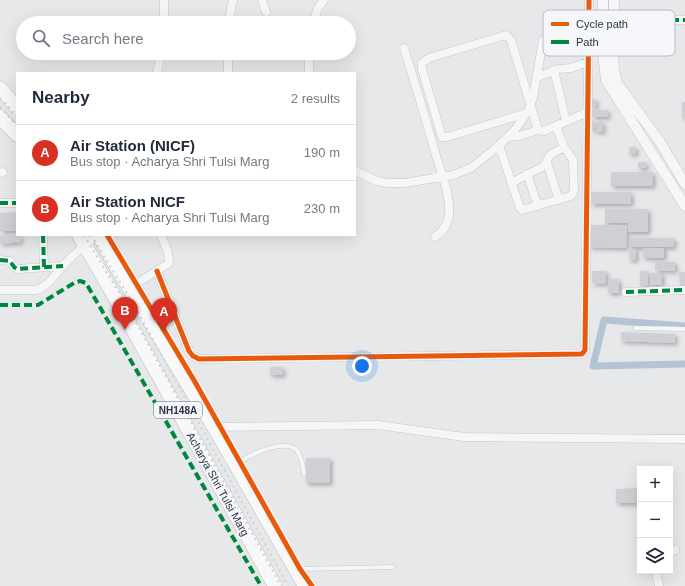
<!DOCTYPE html>
<html lang="en">
<head>
<meta charset="utf-8">
<style>
  :root { --surface:#fff; --page:#f6f6f7; --text:#1f2937; --muted:#747a83; --line:#e0e1e3; --accent:#d93025 }
  body { margin:0; font-family:Arial,sans-serif; background:var(--page); color:var(--text) }
  .controls { position:absolute; right:12px; bottom:12px; display:grid; overflow:hidden; border-radius:0px; box-shadow:0 4px 16px #0002 }
  .controls button { width:36px; height:36px; display:grid; place-items:center; padding:0; border:0; border-bottom:1px solid var(--line); background:var(--surface); color:var(--text); font:20px sans-serif }
  .you { position:absolute; left:362px; top:366px; width:14px; height:14px; margin:-10px; border:3px solid #fff; border-radius:50%; background:#1a73e8; box-shadow:0 0 0 6px #1a73e833 }
  .badge { display:grid; place-items:center; width:26px; height:26px; border-radius:50%; background:var(--accent); color:#fff; font-size:13px; font-weight:700 }
  .pin { position:absolute; translate:-50% -33px; filter:drop-shadow(0 1px 2px #0008) }
  .pin::after { content:''; position:absolute; top:21px; width:14px; height:12px; background:inherit; clip-path:polygon(0 0,100% 0,50% 100%) }
  .list { margin:0; padding:0; list-style:none }
  h2 { display:flex; justify-content:space-between; align-items:center; height:52px; margin:0; padding:0 16px; font-size:17px }
  h2 small { font-size:13px; font-weight:400; color:var(--muted) }
  .list li { display:grid; grid-template-columns:26px 1fr auto; gap:12px; align-items:center; box-sizing:border-box; height:56px; padding:0 16px; border-top:1px solid var(--line) }
  .list b { display:block; font-size:15px; white-space:nowrap }
  .list p { margin:0; font-size:13px; white-space:nowrap; color:var(--muted) }
  .list em { font-size:13px; font-style:normal; color:var(--muted) }
  .icon { flex:none; width:22px; height:22px; fill:none; stroke:currentColor; stroke-width:2; stroke-linecap:round; stroke-linejoin:round }
  .map { position:relative; flex:none; width:685px; height:586px; overflow:hidden }
  .search { position:absolute; background:var(--surface); box-shadow:0 4px 16px #0002; left:16px; top:16px; width:340px; height:44px; display:flex; align-items:center; gap:10px; box-sizing:border-box; padding:0 14px; border-radius:22px; color:var(--muted); font-size:15px }
  .panel { position:absolute; background:var(--surface); box-shadow:0 4px 16px #0002; left:16px; top:72px; width:340px; height:164px; border-radius:0px }
  .map>svg:first-child { display:block }
</style>
</head>
<body>
<div class="map">
<svg width="685" height="586" viewBox="0 0 685 586">
  <defs>
    <filter id="shadow"><feDropShadow dx="2.5" dy="2.5" stdDeviation="2" flood-color="#0004"/></filter>
  </defs>
  <rect width="100%" height="100%" fill="#e6e8ea"/>
  <g fill="none" stroke-linecap="round" stroke-linejoin="round">
    <path stroke="#b4c4d5" stroke-width="7" d="M 685,326 L 604,320 L 593,366 L 685,364"/>
  </g>
  <path fill="#ced0d3" filter="url(#shadow)" d="M 591,99 L 596,99 L 596,107 L 591,107 Z
    M 682,102 L 685,102 L 685,118 L 682,118 Z
    M 592,110 L 608,110 L 608,117 L 592,117 Z
    M 591,121 L 595,121 L 595,130 L 591,130 Z
    M 596,122 L 603,122 L 603,132 L 596,132 Z
    M 629,147 L 636,147 L 636,154 L 629,154 Z
    M 638,162 L 646,162 L 646,168 L 638,168 Z
    M 611,172 L 653,172 L 653,186 L 611,186 Z
    M 591,192 L 631,192 L 631,204 L 591,204 Z
    M 605,209 L 648,209 L 648,232 L 628,232 L 628,223 L 605,223 Z
    M 17,212 L 17,231 L 0,231 L 0,213 Z
    M 589,225 L 627,225 L 626,248 L 589,247 Z
    M 17,234 L 20,235 L 21,242 L 0,244 L 0,236 Z
    M 629,238 L 674,238 L 674,247 L 629,247 Z
    M 664,248 L 664,258 L 643,258 L 643,249 Z
    M 630,249 L 636,249 L 636,260 L 629,260 Z
    M 655,261 L 675,262 L 675,271 L 655,270 Z
    M 592,271 L 606,271 L 606,284 L 592,283 Z
    M 640,271 L 647,271 L 648,286 L 640,286 Z
    M 679,272 L 685,272 L 685,287 L 680,287 Z
    M 650,273 L 662,273 L 662,285 L 650,285 Z
    M 608,279 L 619,279 L 619,293 L 608,293 Z
    M 621,332 L 675,334 L 675,343 L 621,341 Z
    M 270,367 L 283,367 L 283,375 L 270,375 Z
    M 306,458 L 330,458 L 330,483 L 306,483 Z
    M 639,488 L 639,503 L 616,503 L 616,489 Z"/>
  <g fill="none" stroke-linecap="round" stroke-linejoin="round">
    <g stroke="#c4c6c8" stroke-width="5">
      <path id="service" d="M 635,328 L 685,329
        M 237,464 C 249,455 287,436 298,452 C 302,458 303,467 304,474
        M 300,569 L 393,567"/>
    </g>
    <g stroke="#c4c6c8" stroke-width="9">
      <path id="minor" d="M 262,0 L 266,12
        M 671,20 L 685,20
        M 164,23 L 164,0
        M 229,23 L 231,8 L 233,0
        M 313,23 L 318,8 L 324,0
        M 404,48 C 415,83 425,117 435,152 C 440,170 451,195 449,215 C 448,224 443,232 435,237
        M 228,53 L 228,73
        M 309,53 L 309,73
        M 554,70 L 566,121
        M 157,73 L 161,53
        M 537,77 L 559,69 L 571,68 L 588,62
        M 527,113 L 447,137 L 442,137 L 422,69 L 422,63 L 429,58 L 506,35 L 511,40 L 538,130 L 544,131 L 588,112
        M 508,137 L 519,136 L 538,130
        M 499,145 L 520,208 L 522,210 L 571,196 L 574,191 L 573,160 L 564,147 L 556,126
        M 547,163 L 559,200
        M 355,171 L 377,181 L 388,183 L 405,183 L 453,175 L 471,168 L 496,148 L 514,131 L 527,113 L 533,98 L 543,40 L 546,39 L 588,40
        M 0,173 L 3,172
        M 527,174 L 538,206
        M 511,183 L 544,166 L 550,155 L 564,147
        M 0,203 L 17,203
        M 43,235 L 44,267
        M 0,260 L 10,261 L 14,267 L 17,269 L 63,266
        M 157,271 L 189,351 L 193,356 L 199,359 L 582,354 L 585,350 L 589,0
        M 130,288 L 169,263 L 168,252 L 161,235
        M 0,290 L 36,290 C 49,286 55,274 64,265 C 74,254 85,244 97,235
        M 626,292 L 685,290
        M 214,427 L 378,425 L 464,437 L 685,439
        M 670,552 L 675,550
        M 656,571 L 659,586"/>
    </g>
    <g stroke="#c4c6c8" stroke-width="11">
      <path id="tertiary" d="M 603,0 L 603,54 L 606,80 L 685,206
        M 614,0 L 613,57 L 614,69 L 617,83 L 660,142 L 685,184"/>
    </g>
    <g stroke="#b8bbbf" stroke-width="15">
      <path id="trunk" d="M 0,88 L 17,108
        M 0,117 L 17,135
        M 79,235 L 120,306 L 275,586
        M 99,235 L 113,261 L 214,427 L 305,586"/>
    </g>
    <use href="#service" stroke="#f5f6f7" stroke-width="4"/>
    <use href="#minor" stroke="#f5f6f7" stroke-width="8"/>
    <use href="#tertiary" stroke="#f5f6f7" stroke-width="10"/>
    <use href="#trunk" stroke="#f8f8f8" stroke-width="14"/>
    <path stroke="#cecfd2" stroke-width="2" stroke-dasharray="2 4" stroke-linecap="butt" d="M 0,98 L 17,116
      M 0,107 L 17,126
      M 84,235 L 128,308 L 281,586
      M 91,235 L 134,305 L 288,586"/>
    <path stroke="#00873e" stroke-width="4" stroke-dasharray="8 4" stroke-linecap="butt" d="M 671,20 L 685,20
      M 0,203 L 17,203
      M 43,235 L 44,267
      M 0,260 L 10,261 L 14,267 L 17,269 L 63,266
      M 626,292 L 685,290
      M 0,305 L 38,305 L 74,283 L 80,281 L 86,283 L 261,586"/>
    <g stroke="#f4f6f9" stroke-width="8">
      <path id="cycleway" d="M 107,235 L 195,382 L 300,569 L 312,586
        M 157,271 L 189,351 L 193,356 L 199,359 L 582,354 L 585,350 L 589,0"/>
    </g>
    <use href="#cycleway" stroke="#e8590c" stroke-width="5"/>
  </g>
  <g text-anchor="middle" dominant-baseline="central" stroke-width="4" stroke-linejoin="round" paint-order="stroke">
    <rect fill="#f4f6f9" stroke="#676e7b" stroke-width="1" x="154" y="402" width="48" height="16" rx="3"/>
    <g font-size="10" font-weight="bold" fill="#2b3445">
      <text x="178" y="410">NH148A</text>
    </g>
    <g font-size="11" fill="#2b3445" stroke="#f4f6f9">
      <text transform="translate(218 484) rotate(61)">Acharya Shri Tulsi Marg</text>
    </g>
  </g>
  <rect x="543" y="10" width="132" height="46" rx="6" fill="#f4f6f9" stroke="#b8bcc3" stroke-width="1"/>
  <rect x="551" y="22" width="18" height="4" fill="#e8590c"/>
  <rect x="551" y="40" width="18" height="4" fill="#00873e"/>
  <g font-size="11" fill="#2b3445">
    <text x="576" y="28">Cycle path</text>
    <text x="576" y="46">Path</text>
  </g>
</svg>
<div class="controls">
<button>+</button>
<button>−</button>
<button><svg class="icon" aria-label="layers" viewBox="0 0 24 24"><path d="M12 4l9 5-9 5-9-5zM3 14l9 5 9-5"/></svg></button>
</div>
<div class="you"></div>
<div class="pin badge" style="left:164px;top:331px">A</div>
<div class="pin badge" style="left:125px;top:330px">B</div>
<div class="search"><svg class="icon" aria-label="search" viewBox="0 0 24 24"><circle cx="10" cy="10" r="6"/><path d="M15 15l6 6"/></svg>Search here</div>
<section class="panel">
<h2>Nearby<small>2 results</small></h2>
<ul class="list">
<li><span class="badge">A</span><div><b>Air Station (NICF)</b><p>Bus stop · Acharya Shri Tulsi Marg</p></div><em>190 m</em></li>
<li><span class="badge">B</span><div><b>Air Station NICF</b><p>Bus stop · Acharya Shri Tulsi Marg</p></div><em>230 m</em></li>
</ul>
</section>
</div>
</body>
</html>
